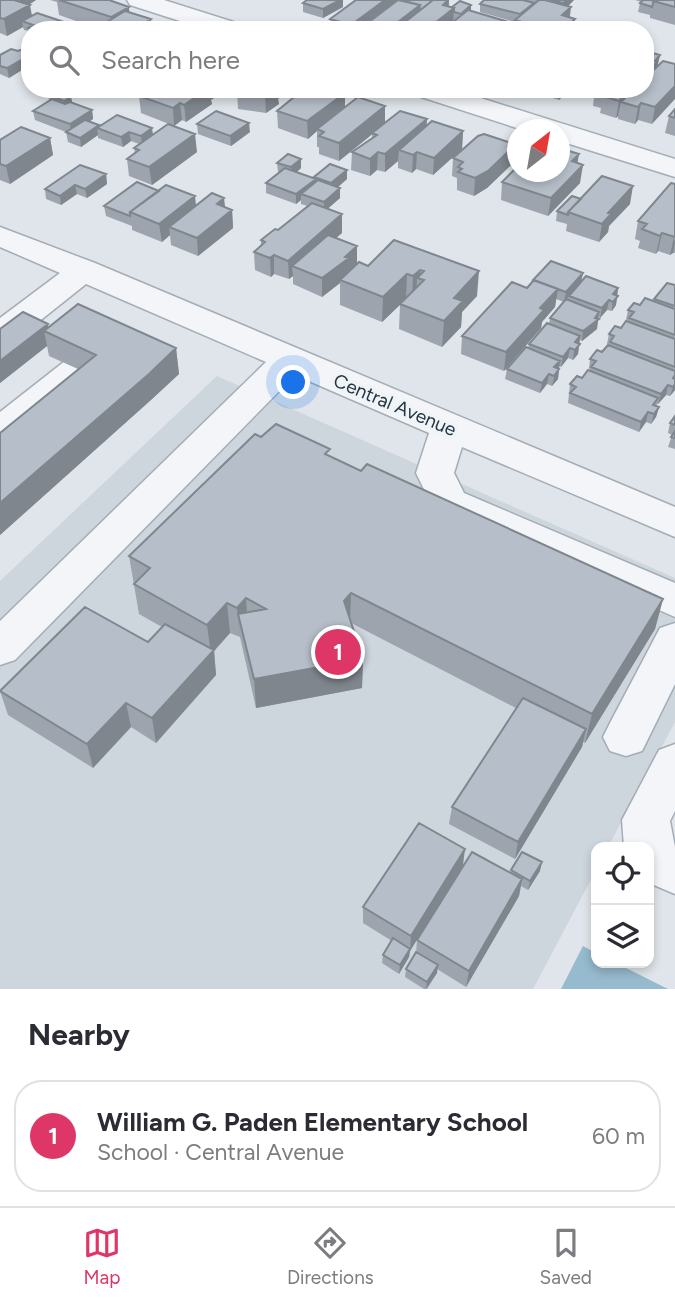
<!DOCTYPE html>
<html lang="en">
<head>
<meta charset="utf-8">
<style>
  :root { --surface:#fff; --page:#f2f2f3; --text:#2b2b33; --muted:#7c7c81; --line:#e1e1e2; --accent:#de3667 }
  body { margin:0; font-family:Figtree,sans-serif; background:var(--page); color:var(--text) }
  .controls { position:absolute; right:21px; bottom:21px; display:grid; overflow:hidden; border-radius:14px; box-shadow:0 4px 10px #0003 }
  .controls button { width:63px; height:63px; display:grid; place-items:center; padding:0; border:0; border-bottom:2px solid var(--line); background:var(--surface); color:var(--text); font:35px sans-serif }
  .compass { position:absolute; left:507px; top:119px; width:63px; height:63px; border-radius:50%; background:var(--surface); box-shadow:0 4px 10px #0003; rotate:31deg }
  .you { position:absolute; left:294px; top:383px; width:24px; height:24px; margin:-18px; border:5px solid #fff; border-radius:50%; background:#1a73e8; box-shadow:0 0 0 10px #1a73e833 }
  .badge { display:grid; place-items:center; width:46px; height:46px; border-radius:50%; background:var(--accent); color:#fff; font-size:23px; font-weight:700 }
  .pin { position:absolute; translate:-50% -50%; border:4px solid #fff; box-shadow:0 2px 7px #0006 }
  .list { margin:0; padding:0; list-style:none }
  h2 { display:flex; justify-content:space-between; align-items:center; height:91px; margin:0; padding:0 28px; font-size:30px }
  h2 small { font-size:23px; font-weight:400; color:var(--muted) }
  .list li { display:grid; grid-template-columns:46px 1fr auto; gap:21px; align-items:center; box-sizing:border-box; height:112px; margin:0 14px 14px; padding:0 14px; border:2px solid var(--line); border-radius:28px }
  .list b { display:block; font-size:26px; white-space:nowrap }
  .list p { margin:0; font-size:23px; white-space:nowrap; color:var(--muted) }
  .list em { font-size:23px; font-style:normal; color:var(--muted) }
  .icon { flex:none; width:38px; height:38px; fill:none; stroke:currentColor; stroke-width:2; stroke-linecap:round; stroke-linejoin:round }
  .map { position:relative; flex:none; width:675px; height:989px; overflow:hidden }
  .search { position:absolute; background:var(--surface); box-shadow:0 4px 10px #0003; left:21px; right:21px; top:21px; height:77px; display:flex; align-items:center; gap:18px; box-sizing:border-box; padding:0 24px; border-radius:28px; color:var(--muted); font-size:26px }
  .sheet { height:217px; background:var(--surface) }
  nav { display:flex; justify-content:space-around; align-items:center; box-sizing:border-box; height:98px; border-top:2px solid var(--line); background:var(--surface); font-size:19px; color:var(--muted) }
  nav a { display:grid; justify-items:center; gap:4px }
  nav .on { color:var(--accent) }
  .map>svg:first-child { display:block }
</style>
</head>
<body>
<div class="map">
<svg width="675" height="989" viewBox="0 0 675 989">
  <rect width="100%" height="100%" fill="#dfe5ea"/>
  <path fill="#cdd5dd" d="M 217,376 L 675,578 L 675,722 L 608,847 L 596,847 L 596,870 L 533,989 L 0,989 L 0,581 Z"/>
  <path fill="#96bace" d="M 583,946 L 596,953 L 596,963 L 616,963 L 668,989 L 561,989 Z"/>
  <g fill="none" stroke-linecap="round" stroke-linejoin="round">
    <g stroke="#a4adb5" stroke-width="3">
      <path id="minor" d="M 127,0 L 164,0 L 243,25 L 246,30 L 208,30 L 130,5 Z
        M 411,89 L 452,89 L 675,159 L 675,177 L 560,141 L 560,130 L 523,130 L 415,95 Z
        M 0,227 L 95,263 L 675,507 L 675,537 L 462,447 L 454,473 L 464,493 L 675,583 L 675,617 L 435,512 L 416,473 L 429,433 L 295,375 L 15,660 L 0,665 L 0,621 L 266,362 L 86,284 L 12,343 L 0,346 L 0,318 L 60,273 L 0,247 Z
        M 77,358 L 89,361 L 94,369 L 89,377 L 13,440 L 0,444 L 0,412 L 65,361 Z
        M 675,623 L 675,684 L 642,751 L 626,756 L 610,751 L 603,737 L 610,723 L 660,628 Z
        M 675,744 L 675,811 L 670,821 L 675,847 L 675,894 L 649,883 L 649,847 L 624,847 L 622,820 L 659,750 Z"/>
    </g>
    <use href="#minor" fill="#f3f5f8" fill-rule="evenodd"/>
  </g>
  <path fill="#9da4ad" d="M 0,0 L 36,0 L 29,5 L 32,16 L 65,30 L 30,30 L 30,37 L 28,31 L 24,30 L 23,27 L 7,36 L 0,33 Z
    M 50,0 L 109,0 L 129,12 L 96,28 L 59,15 L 57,2 Z
    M 307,0 L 343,0 L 343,7 L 323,18 L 303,12 L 303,3 Z
    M 356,0 L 397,0 L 357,30 L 337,30 L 330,28 L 330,19 Z
    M 449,0 L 449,6 L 452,7 L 471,5 L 471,11 L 512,23 L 512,30 L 369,30 L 369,22 L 404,1 Z
    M 525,0 L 574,0 L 568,6 L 570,17 L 575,19 L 573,30 L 514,30 L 515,22 L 480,12 L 480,4 Z
    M 635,0 L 675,0 L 675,25 L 650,18 L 650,15 L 638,12 L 640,3 L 641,2 Z
    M 28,50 L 30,56 L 30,65 L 9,78 L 0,74 L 0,55 Z
    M 660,55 L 657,66 L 675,64 L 652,124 L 638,120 L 635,124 L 618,119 L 618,116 L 616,118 L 600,113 L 601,108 L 593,106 L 595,89 L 645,89 Z
    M 149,89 L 213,89 L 214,98 L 211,100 L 212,104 L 186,122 L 182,120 L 174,126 L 141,113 L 139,96 Z
    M 239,89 L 292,89 L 278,99 L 279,104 L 266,113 L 238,109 L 237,91 Z
    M 530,89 L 570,89 L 559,100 L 530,91 Z
    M 345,93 L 345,107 L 385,106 L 385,123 L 427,126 L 463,131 L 462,149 L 433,175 L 416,169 L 412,173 L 398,168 L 398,161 L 385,172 L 377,170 L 370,176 L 351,170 L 352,152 L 372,139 L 372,134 L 339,161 L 319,154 L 319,147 L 317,147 L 317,131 L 308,139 L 278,128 L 277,111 Z
    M 48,95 L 71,97 L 72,102 L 92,110 L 93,119 L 90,121 L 99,125 L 99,127 L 152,128 L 153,135 L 197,152 L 152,185 L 129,176 L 127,159 L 135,153 L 134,148 L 139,144 L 131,141 L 123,147 L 98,138 L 98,135 L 81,147 L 68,142 L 66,132 L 35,120 L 33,111 L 49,101 Z
    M 675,109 L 675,136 L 665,133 L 669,116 Z
    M 197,124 L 250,132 L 231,146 L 198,134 Z
    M 50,138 L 53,155 L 10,184 L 0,180 L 0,140 Z
    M 511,143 L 510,147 L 513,147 L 511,165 L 487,188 L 474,196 L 457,190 L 457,178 L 452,176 L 453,158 Z
    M 277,163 L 301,168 L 297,172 L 314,178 L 314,177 L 347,170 L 347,179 L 338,187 L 340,188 L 340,198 L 327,209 L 342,233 L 335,238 L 357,264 L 368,266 L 394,240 L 477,296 L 462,312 L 461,327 L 442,347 L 399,329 L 400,305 L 382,322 L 340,305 L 340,283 L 322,297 L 293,284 L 293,276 L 289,279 L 274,274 L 271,277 L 255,270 L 254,252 L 261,245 L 261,240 L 278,230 L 308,206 L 301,204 L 301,200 L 296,204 L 266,193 L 266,183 L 279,173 L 278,172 Z
    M 578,163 L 580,183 L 548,216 L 501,200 L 502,182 Z
    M 106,174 L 107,184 L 87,198 L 77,194 L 61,205 L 46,199 L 45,189 Z
    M 675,184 L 675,253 L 673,253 L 670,255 L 658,251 L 656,254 L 638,248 L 640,241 L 635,239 L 638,221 Z
    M 581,199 L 630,204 L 609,226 L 608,232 L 599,242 L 566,231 L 567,224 L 556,221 L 557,211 Z
    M 196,205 L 225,207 L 232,210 L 233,228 L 198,256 L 171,245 L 170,235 L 162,242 L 132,230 L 132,226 L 106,216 L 104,206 Z
    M 583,273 L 581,282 L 618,288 L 616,305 L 612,311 L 607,310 L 600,318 L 598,317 L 597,329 L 582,341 L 580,340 L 578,354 L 573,360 L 568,358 L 561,367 L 559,366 L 558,379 L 552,386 L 547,384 L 540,393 L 505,379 L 507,369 L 528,348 L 529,344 L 549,324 L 550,318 L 564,302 L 556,299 L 555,307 L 542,322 L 541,328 L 504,371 L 461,354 L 462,336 L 527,288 L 533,280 Z
    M 675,285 L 675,390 L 670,396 L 666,395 L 658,404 L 657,404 L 656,406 L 659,407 L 656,417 L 651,424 L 646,422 L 639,432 L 568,403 L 570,384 L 582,378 L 590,371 L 590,369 L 589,369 L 590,359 L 602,352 L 609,346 L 609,344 L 607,344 L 609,334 L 621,328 L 628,322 L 628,321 L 626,320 L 628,310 L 640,305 L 654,301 L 654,299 Z
    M 49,327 L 176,348 L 179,374 L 152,399 L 0,535 L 0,433 L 78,369 L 49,356 L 47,346 L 0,383 L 0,329 Z
    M 675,416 L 675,449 L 668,447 L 672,435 L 668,433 L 670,423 Z
    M 261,437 L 330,457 L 361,471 L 663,599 L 655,629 L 585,743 L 583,742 L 582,747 L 515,859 L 449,824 L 452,807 L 516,708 L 351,623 L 363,659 L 362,688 L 256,708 L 240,637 L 230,633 L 214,651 L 216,675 L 156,743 L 131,727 L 93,768 L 8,715 L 0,691 L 148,642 L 162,627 L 139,614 L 129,556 Z
    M 463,865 L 410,951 L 409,957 L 399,974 L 382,963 L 383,955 L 392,941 L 363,923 L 363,907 Z
    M 511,870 L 540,871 L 528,890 L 521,886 L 519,896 L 466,987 L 437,969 L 437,973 L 427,989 L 424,989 L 405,977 L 406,969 L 416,953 L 417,940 L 510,873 Z"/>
  <path fill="#7f868d" d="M 16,0 L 36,0 L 18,11 Z
    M 336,0 L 343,0 L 343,7 L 323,18 L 323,9 Z
    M 385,0 L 397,0 L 357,30 L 351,30 L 351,25 Z
    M 449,0 L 448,12 L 454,8 L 453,24 L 446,30 L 426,30 L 443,5 Z
    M 567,0 L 574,0 L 562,12 L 563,3 Z
    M 30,5 L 33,22 L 22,21 L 23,27 L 7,36 L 4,19 Z
    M 420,5 L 419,22 L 409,30 L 391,30 L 394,25 Z
    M 471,5 L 471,13 L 460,22 L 461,14 Z
    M 129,7 L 130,23 L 112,30 L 111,17 Z
    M 571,7 L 569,24 L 562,15 Z
    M 151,19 L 152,30 L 134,30 Z
    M 575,19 L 573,30 L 567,30 L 568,25 Z
    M 64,22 L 65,30 L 50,30 Z
    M 555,22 L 554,30 L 547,30 L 547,29 Z
    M 512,23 L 512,30 L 505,30 Z
    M 28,50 L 30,56 L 30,65 L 9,78 L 7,68 L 23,53 Z
    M 660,55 L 656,72 L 645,87 L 645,74 Z
    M 675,86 L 675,99 L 652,124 L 655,107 Z
    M 203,89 L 213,89 L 214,98 L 211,100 L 212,104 L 186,122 L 184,105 Z
    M 292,89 L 278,99 L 279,104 L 266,113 L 265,96 L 274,90 Z
    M 560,89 L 570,89 L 559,100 Z
    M 630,89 L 643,89 L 621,102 L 618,116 L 616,118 L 619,101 Z
    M 345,93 L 345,111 L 317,129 L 317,131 L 308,139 L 307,121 Z
    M 71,97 L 73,106 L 66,110 L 64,101 Z
    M 180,103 L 182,120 L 174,126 L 173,108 Z
    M 641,103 L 638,120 L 635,124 L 638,107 Z
    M 385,106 L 385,124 L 339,161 L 339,143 Z
    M 92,110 L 93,119 L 71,134 L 70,124 Z
    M 427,119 L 426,137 L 399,150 L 398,161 L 385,172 L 385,154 Z
    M 249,123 L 250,132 L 231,146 L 230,136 Z
    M 99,125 L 99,129 L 97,128 L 98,135 L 81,147 L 80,138 Z
    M 152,128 L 153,138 L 142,145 L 141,136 Z
    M 463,131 L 462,149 L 433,175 L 434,158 Z
    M 129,132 L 131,141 L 123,147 L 121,137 Z
    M 195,134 L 197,152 L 152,185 L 149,167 Z
    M 50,138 L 53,155 L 10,184 L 6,166 Z
    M 511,143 L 510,150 L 513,147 L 511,165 L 487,188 L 474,196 L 475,178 Z
    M 378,152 L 377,170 L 370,176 L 370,159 Z
    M 417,152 L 416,169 L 412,173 L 413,155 Z
    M 579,154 L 576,172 L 583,165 L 580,183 L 548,216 L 551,198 L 572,161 Z
    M 301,159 L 301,168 L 291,177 L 291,167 Z
    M 347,170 L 347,179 L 331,193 L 331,183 Z
    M 106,174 L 107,184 L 87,198 L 85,189 Z
    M 316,179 L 316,188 L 301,194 L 301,200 L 296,204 L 296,194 Z
    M 75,185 L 77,194 L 61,205 L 60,196 Z
    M 633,186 L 630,204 L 609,226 L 608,232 L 599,242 L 602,224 L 608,213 Z
    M 340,188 L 340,198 L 324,212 L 324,202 Z
    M 195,196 L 197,214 L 169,227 L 170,235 L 162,242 L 159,224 Z
    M 224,198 L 226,215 L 232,210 L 233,228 L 198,256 L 197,238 L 217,204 Z
    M 342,214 L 342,233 L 300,269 L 292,266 L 293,276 L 289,279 L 288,261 Z
    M 662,233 L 658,251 L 656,254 L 660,236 Z
    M 674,237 L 675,243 L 673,253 L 670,255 Z
    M 357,246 L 357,264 L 340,280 L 340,283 L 322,297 L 322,278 Z
    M 274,255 L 274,274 L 271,277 L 270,258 Z
    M 420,270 L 420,279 L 417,278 L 416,298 L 412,301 L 413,276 Z
    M 479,271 L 477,296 L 462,312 L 461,327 L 442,347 L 444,321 L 454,298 Z
    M 583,273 L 581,282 L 564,302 L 566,292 Z
    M 407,274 L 406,299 L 382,322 L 383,297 Z
    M 618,288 L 616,305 L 612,311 L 613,294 Z
    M 558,289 L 555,307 L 542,322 L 541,328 L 504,371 L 506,352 L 540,308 Z
    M 609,300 L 607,310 L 600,318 L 602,308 Z
    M 599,312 L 597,329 L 582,341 L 583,331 Z
    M 48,324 L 50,333 L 44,331 L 47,346 L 0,383 L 0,361 Z
    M 580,336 L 578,354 L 573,360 L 575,342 Z
    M 176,348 L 179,374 L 152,399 L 0,535 L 0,503 Z
    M 570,348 L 568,358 L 561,367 L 563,357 Z
    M 560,361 L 558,379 L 552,386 L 555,374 L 553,377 L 554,367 Z
    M 549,374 L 547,384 L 540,393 L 542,383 Z
    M 675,384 L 675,390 L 670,396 L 673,387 Z
    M 668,385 L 666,395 L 658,404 L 661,394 Z
    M 659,407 L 656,417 L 651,424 L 654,414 Z
    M 648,412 L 646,422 L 639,432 L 641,422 Z
    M 351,593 L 350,623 L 344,601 Z
    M 246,598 L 248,628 L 238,614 L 240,638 L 237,608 Z
    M 663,599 L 655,629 L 585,743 L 592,714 Z
    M 227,603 L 230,633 L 214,651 L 216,675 L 156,743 L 152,718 L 211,654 L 207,625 Z
    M 363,659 L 362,688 L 256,708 L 254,679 Z
    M 126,703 L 131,727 L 93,768 L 87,744 Z
    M 586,729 L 582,747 L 515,859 L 518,842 Z
    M 465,849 L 463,865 L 410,951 L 409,957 L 399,974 L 400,965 L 410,950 L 411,936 Z
    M 542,862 L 540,871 L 528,890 L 530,881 Z
    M 522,879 L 519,896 L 466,987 L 469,971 Z
    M 438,965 L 437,973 L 426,989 L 427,982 Z"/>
  <path fill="#b6bfc9" stroke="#7f868d" stroke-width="2" d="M 0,0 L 14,0 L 30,5 L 4,19 L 0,18 Z
    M 59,0 L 109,0 L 129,7 L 111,17 Z
    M 307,0 L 340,0 L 323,9 L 303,3 Z
    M 356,0 L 385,0 L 351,25 L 330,19 Z
    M 398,0 L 420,5 L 394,25 L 396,26 L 391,30 L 380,30 L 372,27 L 376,24 L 369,22 Z
    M 406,0 L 433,0 L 419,11 L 420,5 L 404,1 Z
    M 433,0 L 448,0 L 443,5 L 454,8 L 426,30 L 395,30 Z
    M 484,0 L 523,0 L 534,3 L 520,14 L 480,4 Z
    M 539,0 L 545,0 L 571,7 L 562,15 L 575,19 L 568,25 L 555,22 L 547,29 L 515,20 Z
    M 551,0 L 567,0 L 563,3 Z
    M 643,0 L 654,0 L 652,7 L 640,3 Z
    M 654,0 L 675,0 L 675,7 L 653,1 Z
    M 460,1 L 471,5 L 461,14 L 454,12 L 454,8 L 452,7 Z
    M 468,10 L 512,23 L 505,30 L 443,30 Z
    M 125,11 L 151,19 L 134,30 L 94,30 Z
    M 37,13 L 64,22 L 50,30 L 32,30 L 28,28 L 33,25 L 22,21 Z
    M 528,25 L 544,30 L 523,30 Z
    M 11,49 L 18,51 L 23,49 L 28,50 L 23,53 L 30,55 L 7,68 L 0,66 L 0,55 Z
    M 645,51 L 660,55 L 655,61 L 657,62 L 645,74 Z
    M 663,61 L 675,64 L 675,86 L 655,107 L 641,103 L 638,107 L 621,102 L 634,89 L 645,89 L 645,78 Z
    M 149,89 L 207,89 L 184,105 L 180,103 L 173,108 L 139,96 Z
    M 239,89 L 274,89 L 265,96 L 237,91 Z
    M 304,89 L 332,89 L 345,93 L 307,121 L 277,111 Z
    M 597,89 L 630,89 L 619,101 L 603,96 L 607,92 Z
    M 55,91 L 71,97 L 64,101 L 48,95 Z
    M 358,97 L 385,106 L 339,143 L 319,136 L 324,132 L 317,129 Z
    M 52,99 L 65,104 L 70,102 L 92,110 L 70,124 L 33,111 Z
    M 675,109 L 675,118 L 669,116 Z
    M 216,111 L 249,123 L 230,136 L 197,124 Z
    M 400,111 L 427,119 L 385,154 L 378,152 L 370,159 L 352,152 L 377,135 L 372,133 Z
    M 117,115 L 152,128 L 141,136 L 129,132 L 121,137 L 97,128 Z
    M 85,120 L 99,125 L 80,138 L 66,132 Z
    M 432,121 L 463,131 L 434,158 L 417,152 L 413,155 L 399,150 Z
    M 168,124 L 195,134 L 149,167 L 127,159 L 139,150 L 134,148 Z
    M 21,127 L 50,138 L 6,166 L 0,164 L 0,140 Z
    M 484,134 L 511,143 L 508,146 L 513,147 L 488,171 L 475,178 L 458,172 L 462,169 L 458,167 L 463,162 L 453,158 L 478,136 Z
    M 559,148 L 579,154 L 572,161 L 583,165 L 551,198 L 502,182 L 517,167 L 517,172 L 559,172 Z
    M 288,154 L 301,159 L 291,167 L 277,163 Z
    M 330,164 L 347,170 L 331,183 L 314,177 Z
    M 80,165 L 106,174 L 85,189 L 75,185 L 60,196 L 45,189 Z
    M 285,168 L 316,179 L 296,194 L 266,183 Z
    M 602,176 L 633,186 L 608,213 L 611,214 L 602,224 L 568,212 Z
    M 318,180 L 340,188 L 324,202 L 301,194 Z
    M 137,182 L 159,191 L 130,212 L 130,216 L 104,206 Z
    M 671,183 L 675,184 L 675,237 L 662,233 L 660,236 L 642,229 L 647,224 L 638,221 Z
    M 166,185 L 195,196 L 159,224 L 130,212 Z
    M 212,193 L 224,198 L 217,204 L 232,210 L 197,238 L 169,227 Z
    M 572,196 L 581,199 L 568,212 L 568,215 L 557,211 Z
    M 312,203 L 342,214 L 288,261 L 274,255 L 270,258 L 254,252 L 265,242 L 261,240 L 275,229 L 278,230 Z
    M 328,235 L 357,246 L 345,257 L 349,258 L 322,278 L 292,266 Z
    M 394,240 L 479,271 L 454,298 L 463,301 L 444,321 L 400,304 L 424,280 L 417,278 L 424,271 L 420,270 L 413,276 L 407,274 L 383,297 L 340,280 L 359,262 L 368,266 Z
    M 551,261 L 583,273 L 566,292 L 533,280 Z
    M 586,276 L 618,288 L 613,294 L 618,296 L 613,302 L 609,300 L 602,308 L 569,296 Z
    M 534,280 L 558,289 L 540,308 L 544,310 L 506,352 L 462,336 L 512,282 L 527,288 Z
    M 667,283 L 675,285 L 675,306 L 654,299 Z
    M 645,298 L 675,309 L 675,335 L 629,318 L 634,312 L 628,310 L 634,303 L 640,305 Z
    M 566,299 L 599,312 L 595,318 L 599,319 L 583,331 L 550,318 Z
    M 78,304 L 176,348 L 149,374 L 0,503 L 0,433 L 96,355 L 44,331 Z
    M 23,312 L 48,324 L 0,361 L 0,329 Z
    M 626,321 L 675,339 L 675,367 L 610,342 L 614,336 L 609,334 L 615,326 L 621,328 Z
    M 547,323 L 580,336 L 575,342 L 580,344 L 575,350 L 570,348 L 563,357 L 529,344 Z
    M 608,345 L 675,371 L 675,375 L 673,378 L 675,379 L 675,384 L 673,387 L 668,385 L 661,394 L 591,367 L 596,361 L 590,359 L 597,350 L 602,352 Z
    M 526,347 L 560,361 L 554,367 L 559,369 L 554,376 L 549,374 L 542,383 L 507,369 Z
    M 588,370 L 658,398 L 653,405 L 659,407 L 654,414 L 648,412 L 641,422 L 570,393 L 576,387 L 570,384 L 577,376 L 582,378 Z
    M 675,416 L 675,425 L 670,423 Z
    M 276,424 L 330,449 L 325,454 L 361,471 L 367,464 L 663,599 L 592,714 L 351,593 L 344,601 L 363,659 L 254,679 L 238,614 L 266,609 L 246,598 L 237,608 L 227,603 L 207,625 L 134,584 L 150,568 L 129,556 L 255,434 L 261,437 Z
    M 675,431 L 675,438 L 671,437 Z
    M 85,607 L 148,642 L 165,624 L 214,650 L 152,718 L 126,703 L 87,744 L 0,691 Z
    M 523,698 L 586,729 L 518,842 L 452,807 Z
    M 419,823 L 465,849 L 411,936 L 363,907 Z
    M 472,852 L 522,879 L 469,971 L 417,940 Z
    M 522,852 L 542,862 L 530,881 L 511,870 Z
    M 393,938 L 410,949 L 400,965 L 383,955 Z
    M 416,952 L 438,965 L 427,982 L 406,969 Z"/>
  <g text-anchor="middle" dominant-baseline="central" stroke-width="7" stroke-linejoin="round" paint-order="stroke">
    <g font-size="19" fill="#263544" stroke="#eff4f7">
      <text transform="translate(395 405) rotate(23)">Central Avenue</text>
    </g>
  </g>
</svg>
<div class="controls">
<button><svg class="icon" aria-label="locate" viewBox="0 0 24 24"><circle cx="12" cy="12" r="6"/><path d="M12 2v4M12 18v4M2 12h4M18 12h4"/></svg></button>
<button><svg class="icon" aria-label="layers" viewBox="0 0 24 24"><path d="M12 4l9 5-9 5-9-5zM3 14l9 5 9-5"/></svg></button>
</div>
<svg class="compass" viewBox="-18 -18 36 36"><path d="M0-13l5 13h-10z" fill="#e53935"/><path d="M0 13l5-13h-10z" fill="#7c7c81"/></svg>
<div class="you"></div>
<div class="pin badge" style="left:338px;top:652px">1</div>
<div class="search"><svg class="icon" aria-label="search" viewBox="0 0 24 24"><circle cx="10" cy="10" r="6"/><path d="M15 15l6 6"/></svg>Search here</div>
</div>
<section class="sheet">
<h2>Nearby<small></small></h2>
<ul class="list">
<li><span class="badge">1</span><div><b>William G. Paden Elementary School</b><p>School · Central Avenue</p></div><em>60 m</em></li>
</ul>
</section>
<nav>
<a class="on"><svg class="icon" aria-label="map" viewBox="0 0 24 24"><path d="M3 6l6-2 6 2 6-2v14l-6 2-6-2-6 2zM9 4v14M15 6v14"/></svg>Map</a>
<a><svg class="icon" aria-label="directions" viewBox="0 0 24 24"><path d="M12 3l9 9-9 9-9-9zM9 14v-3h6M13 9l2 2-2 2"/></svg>Directions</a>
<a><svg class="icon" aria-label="saved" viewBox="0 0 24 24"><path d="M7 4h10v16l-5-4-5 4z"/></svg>Saved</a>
</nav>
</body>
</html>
